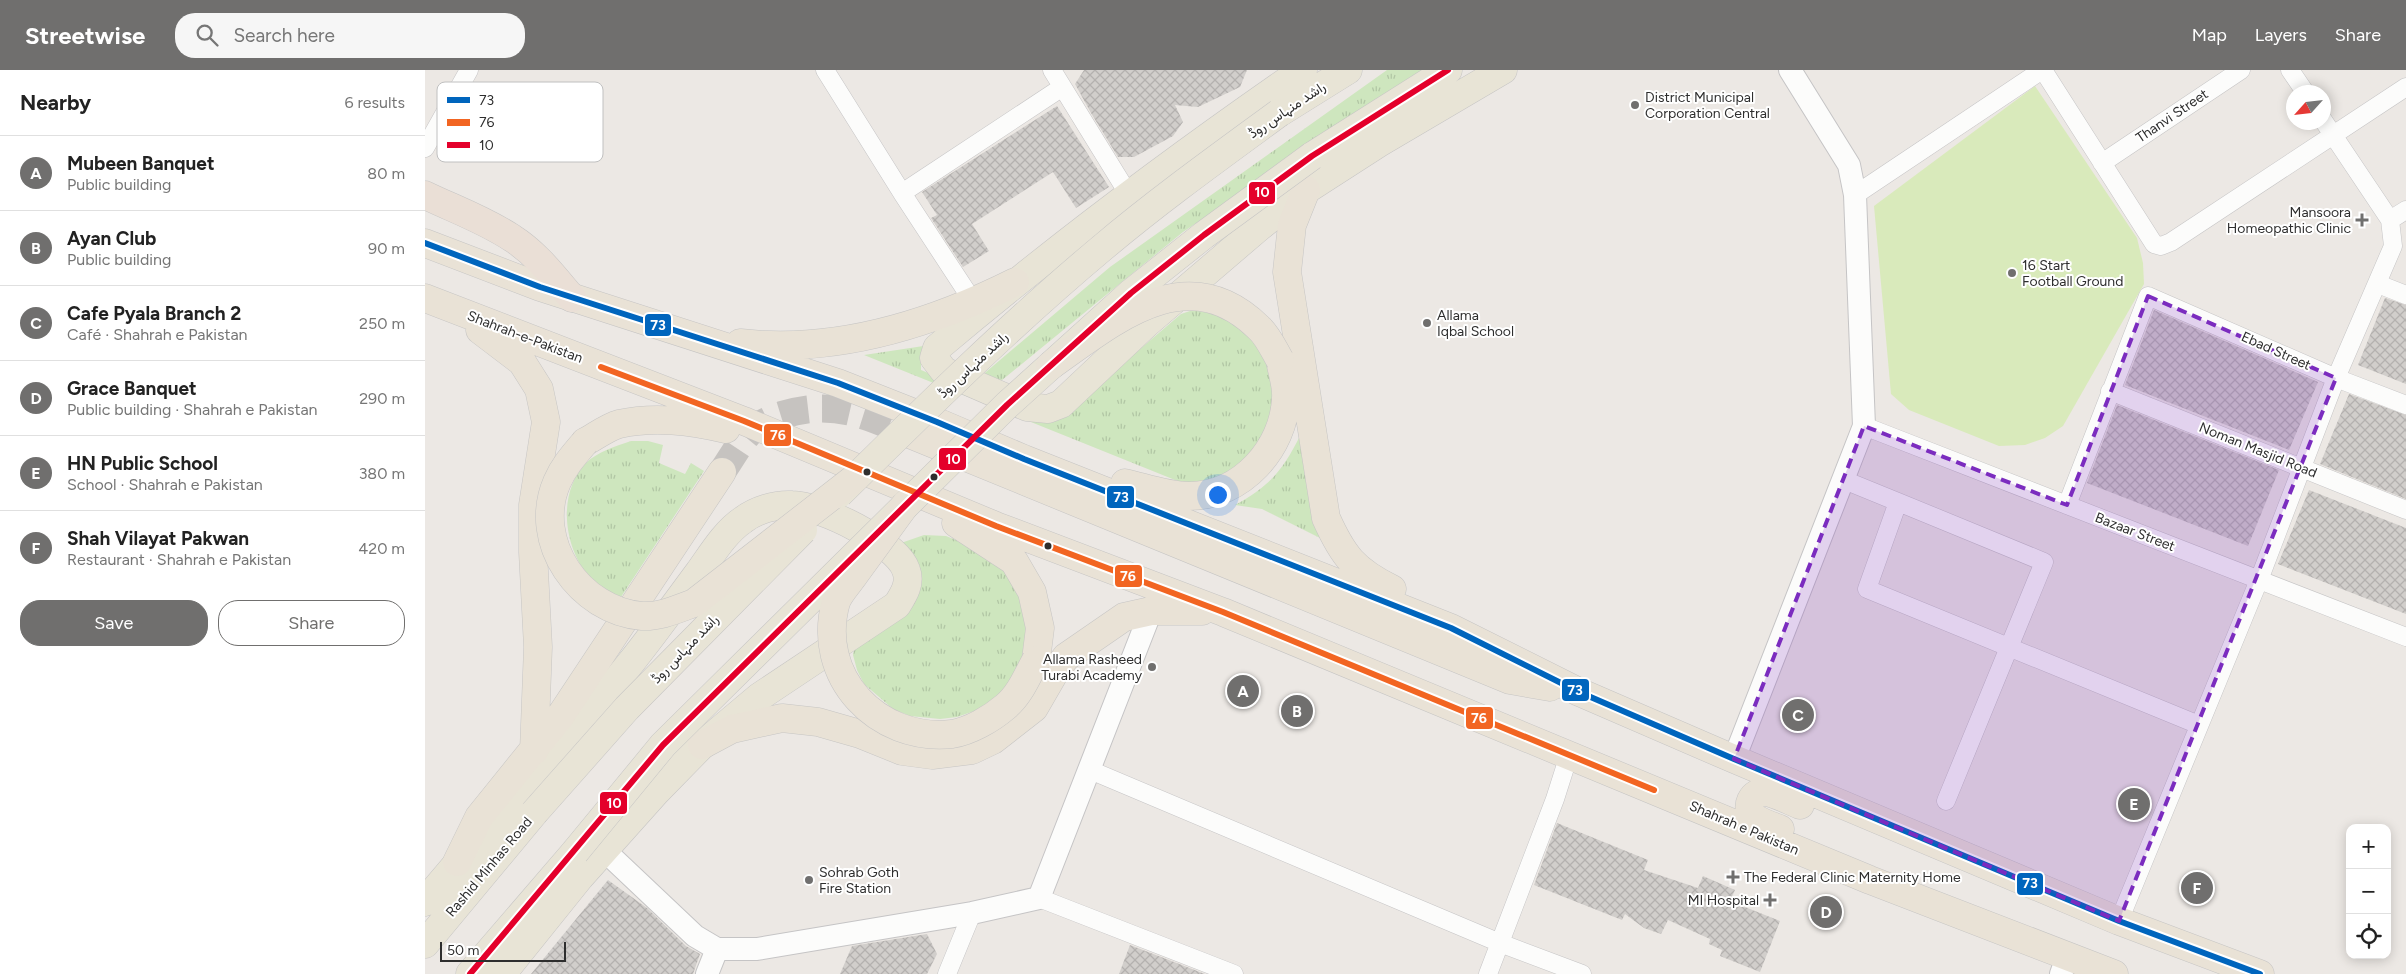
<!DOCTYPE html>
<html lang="en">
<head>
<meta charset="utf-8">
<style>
  :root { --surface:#fff; --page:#f6f6f6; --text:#222; --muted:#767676; --line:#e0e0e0; --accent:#706f6e }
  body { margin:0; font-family:Figtree,Vazirmatn,sans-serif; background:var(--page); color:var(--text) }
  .controls { position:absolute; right:15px; bottom:15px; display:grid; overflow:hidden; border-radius:10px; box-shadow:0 2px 12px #0003 }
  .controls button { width:45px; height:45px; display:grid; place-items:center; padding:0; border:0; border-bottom:1px solid var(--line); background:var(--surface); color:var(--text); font:25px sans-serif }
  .compass { position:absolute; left:1861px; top:15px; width:45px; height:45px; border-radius:50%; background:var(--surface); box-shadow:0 2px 12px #0003; rotate:243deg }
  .scale { position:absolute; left:15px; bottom:12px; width:126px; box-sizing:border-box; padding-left:5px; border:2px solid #2e2e2e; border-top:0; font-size:14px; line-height:18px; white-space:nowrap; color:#2e2e2e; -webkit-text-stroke:4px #fff; paint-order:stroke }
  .you { position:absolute; left:792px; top:424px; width:18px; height:18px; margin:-12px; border:4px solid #fff; border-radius:50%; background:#1a73e8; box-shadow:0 0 0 8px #1a73e833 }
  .badge { display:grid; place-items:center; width:32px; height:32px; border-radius:50%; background:var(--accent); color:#fff; font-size:16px; font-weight:700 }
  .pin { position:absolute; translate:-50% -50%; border:2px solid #fff; box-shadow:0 1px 5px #0006 }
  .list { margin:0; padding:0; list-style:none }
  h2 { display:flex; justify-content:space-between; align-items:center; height:65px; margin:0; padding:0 20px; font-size:21px }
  h2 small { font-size:16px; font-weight:400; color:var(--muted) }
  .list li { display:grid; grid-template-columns:32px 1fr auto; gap:15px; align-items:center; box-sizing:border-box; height:75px; padding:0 20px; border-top:1px solid var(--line) }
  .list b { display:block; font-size:19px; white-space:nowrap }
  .list p { margin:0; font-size:16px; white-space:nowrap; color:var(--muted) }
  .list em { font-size:16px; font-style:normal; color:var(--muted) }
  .actions { display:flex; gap:10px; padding:15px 20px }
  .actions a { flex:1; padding:11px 0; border:1px solid var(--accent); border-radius:20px; text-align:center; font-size:18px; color:var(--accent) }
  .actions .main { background:var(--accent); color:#fff }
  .icon { flex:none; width:28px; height:28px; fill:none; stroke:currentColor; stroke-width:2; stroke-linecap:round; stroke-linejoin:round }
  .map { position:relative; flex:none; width:1981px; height:904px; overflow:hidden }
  header { display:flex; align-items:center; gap:30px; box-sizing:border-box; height:70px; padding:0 25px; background:var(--accent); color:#fff }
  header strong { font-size:24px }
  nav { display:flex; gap:28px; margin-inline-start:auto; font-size:18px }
  .search { width:350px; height:45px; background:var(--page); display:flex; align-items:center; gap:12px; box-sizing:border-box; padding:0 18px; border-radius:20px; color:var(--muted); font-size:19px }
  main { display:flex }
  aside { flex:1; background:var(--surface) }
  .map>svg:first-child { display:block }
</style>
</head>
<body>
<header>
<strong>Streetwise</strong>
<div class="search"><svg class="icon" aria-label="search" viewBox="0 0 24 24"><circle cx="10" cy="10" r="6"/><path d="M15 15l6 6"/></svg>Search here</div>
<nav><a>Map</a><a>Layers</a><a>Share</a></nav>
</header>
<main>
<aside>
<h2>Nearby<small>6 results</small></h2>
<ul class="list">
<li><span class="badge">A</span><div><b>Mubeen Banquet</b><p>Public building</p></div><em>80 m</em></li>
<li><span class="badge">B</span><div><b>Ayan Club</b><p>Public building</p></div><em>90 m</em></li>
<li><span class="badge">C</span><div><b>Cafe Pyala Branch 2</b><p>Café · Shahrah e Pakistan</p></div><em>250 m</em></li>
<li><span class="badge">D</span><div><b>Grace Banquet</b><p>Public building · Shahrah e Pakistan</p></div><em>290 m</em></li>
<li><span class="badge">E</span><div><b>HN Public School</b><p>School · Shahrah e Pakistan</p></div><em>380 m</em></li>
<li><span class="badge">F</span><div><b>Shah Vilayat Pakwan</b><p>Restaurant · Shahrah e Pakistan</p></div><em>420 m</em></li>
</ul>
<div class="actions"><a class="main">Save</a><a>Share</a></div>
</aside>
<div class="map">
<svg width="1981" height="904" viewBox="0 0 1981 904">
  <defs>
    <pattern id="grass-tufts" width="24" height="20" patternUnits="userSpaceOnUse" patternTransform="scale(1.25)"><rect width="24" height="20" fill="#cee6be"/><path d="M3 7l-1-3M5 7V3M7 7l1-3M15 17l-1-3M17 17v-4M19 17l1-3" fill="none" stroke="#b1c6a4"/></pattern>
    <pattern id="building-cross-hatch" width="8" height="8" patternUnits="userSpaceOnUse" patternTransform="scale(1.25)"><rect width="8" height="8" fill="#d1cecb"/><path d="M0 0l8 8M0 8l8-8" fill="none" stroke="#b4b1af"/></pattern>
  </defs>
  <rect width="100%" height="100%" fill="#ece8e4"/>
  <path fill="url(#grass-tufts)" d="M 962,0 L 1005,0 L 955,30 L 758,162 L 571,315 L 555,307 L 685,197 Z
    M 771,239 L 798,246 L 826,265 L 840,290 L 850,317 L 851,336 L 837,377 L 804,407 L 760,414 L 439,285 L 505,275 L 496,288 L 496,300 L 608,346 L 673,315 L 756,244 Z
    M 876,364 L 895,468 L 837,439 L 810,435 C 846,415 858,400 876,364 Z
    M 206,371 L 223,371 L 238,375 L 234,393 L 260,404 L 266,393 L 279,401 L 196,527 C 185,522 174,518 166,509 C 139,480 131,424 161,393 C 172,382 191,376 206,371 Z
    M 499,465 L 521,466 L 563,483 L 596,517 L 604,577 L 585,615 L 558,638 L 532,647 L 515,649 L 485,646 L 468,639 L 439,614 L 432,600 L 428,585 L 430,575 L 474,548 L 476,473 Z"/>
  <path fill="#d9eabb" d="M 1610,16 L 1712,168 L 1718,193 L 1719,214 L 1638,356 L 1620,368 L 1600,375 L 1574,376 L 1484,340 L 1466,324 L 1449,136 Z"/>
  <path fill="url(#building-cross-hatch)" d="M 659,0 L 822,0 L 815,17 L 773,37 L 750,35 L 758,52 L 748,66 L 709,87 L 693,87 L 666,43 L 650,14 Z
    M 632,36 L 684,117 L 651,138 L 628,102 L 547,154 L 564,181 L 538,197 L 506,148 L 512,145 L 497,122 Z
    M 1960,228 L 1981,235 L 1981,314 L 1933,295 Z
    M 1729,240 L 1893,312 L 1864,380 L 1700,315 Z
    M 1924,324 L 1981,345 L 1981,429 L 1895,394 Z
    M 1692,335 L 1854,400 L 1823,476 L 1662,413 Z
    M 1884,420 L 1981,458 L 1981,544 L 1853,494 Z
    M 1132,753 L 1223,790 L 1219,800 L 1273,818 L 1278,806 L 1310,820 L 1305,831 L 1355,851 L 1335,902 L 1295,886 L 1297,880 L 1284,874 L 1285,869 L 1243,850 L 1236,864 L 1219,858 L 1200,844 L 1197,850 L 1109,815 Z
    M 183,810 L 222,838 L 261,876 L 275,884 L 268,904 L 106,904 Z
    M 502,864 L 512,884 L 502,904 L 415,904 L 427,876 Z
    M 705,875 L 780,904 L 694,904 Z"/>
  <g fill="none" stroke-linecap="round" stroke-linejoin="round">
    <path stroke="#c6c3c0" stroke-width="28" stroke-dasharray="28 14" stroke-linecap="butt" d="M 297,402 C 306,389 315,372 326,361 C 334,354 347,348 357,345 C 408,329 441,345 487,365"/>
    <g stroke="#c5c4c5" stroke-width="19">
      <path id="minor" d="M 400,0 L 477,123 L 636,18
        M 627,0 L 704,125
        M 1618,0 L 1729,174 L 1736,176 L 1746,172 L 1981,17
        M 1865,0 L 1880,22
        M 0,78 L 44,0
        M 1677,93 L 1816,0
        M 477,123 L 549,233
        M 1430,125 L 1617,0
        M 1965,150 L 1981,140
        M 1953,214 L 1981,225
        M 1685,321 L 1981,440
        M 1439,356 L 1981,567
        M 1419,410 L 1473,432 L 1442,519 L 1774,655
        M 1473,432 L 1619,492 L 1521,731
        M 1642,435 L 1723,226 L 1911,308 L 1981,335
        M 665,700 L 1075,873 L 1157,904
        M 614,828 L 809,904
        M 1694,851 L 1834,510 L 1911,308 L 1968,176 L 1965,150 L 1898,50
        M 522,904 L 547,843
        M 1063,904 L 1130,729 L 1144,685"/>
    </g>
    <g stroke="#c5c4c5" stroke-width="24">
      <path id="tertiary" d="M 1309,689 L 1439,356 L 1430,125 L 1424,95 L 1365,0
        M 179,780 L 270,866 L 292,879 L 332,879 L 547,843 L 614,828 L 726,541
        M 282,904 L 292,879
        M 1636,904 L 1643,885"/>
    </g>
    <g stroke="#c6c5c4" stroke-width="29">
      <path id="primary" d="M 878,0 C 752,87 629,179 512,278 L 509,288 L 519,301 L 602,337 L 623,339 L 636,334 L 722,253 L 833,158 L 881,120 L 954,73 L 1078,0
        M 854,43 L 923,0
        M 887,86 L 1023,0
        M 0,832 C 65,751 139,677 204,595 C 228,565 251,533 274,502 C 287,484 300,462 318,450 C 331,440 351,434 367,435 C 395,435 472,473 481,500 C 486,513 479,524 472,535 L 334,627 L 277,675 L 231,722 L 155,807 L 77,904
        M 0,874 L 109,743
        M 45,904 L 150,782"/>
    </g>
    <g stroke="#c6c5c4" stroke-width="29">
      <path id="trunk" d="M 881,120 L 867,155 L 862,202 L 901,448 C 918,486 929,500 967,519
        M 0,173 L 115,217 L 413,313 L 512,352 L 599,389 L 1026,558 L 1154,622 L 1309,689 L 1694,851 L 1835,904
        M 0,228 L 319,351 L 571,456 L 798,542 L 1445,810 L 1689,904
        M 55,260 L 97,292 L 114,319 L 121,352 L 108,435 L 108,482 L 113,577 L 109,681
        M 315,273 C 411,284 506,254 590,212
        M 487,365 L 1085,610 L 1125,617
        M 160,372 C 171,366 183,357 194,354 C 230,346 266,351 301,359
        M 700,413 C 721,418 743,426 764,426 C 817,426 859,378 861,328 C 862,316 857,302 855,290
        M 531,453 L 589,491 L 607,522 L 615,558 L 611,590
        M 277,675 L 307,659 L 357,648 L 393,652 L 435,664 L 477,681 L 507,685 L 547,680 L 568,670 L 609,638 L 631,600 L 641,587 L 699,547 L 726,541 L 777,541
        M 1355,759 C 1347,756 1337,753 1330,748 C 1318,738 1327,720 1342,722 C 1352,724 1365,731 1375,735
        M 32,792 L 54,747 L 134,648 L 297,402"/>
    </g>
    <g stroke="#c6c5c4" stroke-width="29">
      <path id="motorway" d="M 0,125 C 29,139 60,150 87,168 C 111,183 129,207 147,228"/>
    </g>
    <use href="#minor" stroke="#fcfcfb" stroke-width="18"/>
    <use href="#tertiary" stroke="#fcfcfb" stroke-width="22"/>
    <use href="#primary" stroke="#e8e4d6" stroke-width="28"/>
    <use href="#trunk" stroke="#e9e2d6" stroke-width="28"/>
    <use href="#motorway" stroke="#eadfd6" stroke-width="28"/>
    <g stroke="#c6c5c4" stroke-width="29" stroke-linecap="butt">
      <path id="primary-bridge" d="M 414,424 C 499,340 585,255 677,178 C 734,130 794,87 854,43
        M 109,743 L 202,638 L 378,460
        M 150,782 L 238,675 L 582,335 L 706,223 L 779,165 L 887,86"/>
    </g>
    <g stroke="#c6c5c4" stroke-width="29" stroke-linecap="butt">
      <path id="trunk-bridge" d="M 625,296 C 689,251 762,187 834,258 C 843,266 849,280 855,290
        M 160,372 C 149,385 139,396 132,412 C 106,472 155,541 217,546 C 235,547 252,539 269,533 L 430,408
        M 481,434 C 464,457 447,481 430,504 C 424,513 414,523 411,532 C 390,606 452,672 527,664 C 545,661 566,649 580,637 C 595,625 602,606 611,590"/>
    </g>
    <use href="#primary-bridge" stroke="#e8e4d6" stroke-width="28"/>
    <use href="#trunk-bridge" stroke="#e9e2d6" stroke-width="28"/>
    <g stroke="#fff" stroke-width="10">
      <path id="bus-1" d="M 0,173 L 115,217 L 413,313 L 512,352 L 599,389 L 1026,558 L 1154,622 L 1309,689 L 1694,851 L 1835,904"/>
    </g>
    <g stroke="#fff" stroke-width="10">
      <path id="bus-2" d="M 176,297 L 319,351 L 571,456 L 798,542 L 1229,720"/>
    </g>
    <g stroke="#fff" stroke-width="10">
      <path id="bus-3" d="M 45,904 L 238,675 L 582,335 L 706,223 L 779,165 L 887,86 L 1023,0"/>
    </g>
    <use href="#bus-1" stroke="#0065bd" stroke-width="6"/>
    <use href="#bus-2" stroke="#f26522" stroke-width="6"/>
    <use href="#bus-3" stroke="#e4002b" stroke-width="6"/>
  </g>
  <path fill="#7b2cbf" fill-opacity="0.2" stroke="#7b2cbf" stroke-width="4" stroke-dasharray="10 6" stroke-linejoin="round" d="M 1723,226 L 1911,308 L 1694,851 L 1309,689 L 1439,356 L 1642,435 Z"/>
  <g fill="#706f6e" stroke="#fff" stroke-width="2">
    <circle cx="1210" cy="35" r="5"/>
    <path d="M1934.5 142.5h5v5h5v5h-5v5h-5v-5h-5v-5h5z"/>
    <circle cx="1587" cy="203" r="5"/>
    <circle cx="1002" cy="253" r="5"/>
    <circle cx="727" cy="597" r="5"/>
    <path d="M1305.5 799.5h5v5h5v5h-5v5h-5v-5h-5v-5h5z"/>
    <circle cx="384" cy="810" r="5"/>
    <path d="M1342.5 822.5h5v5h5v5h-5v5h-5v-5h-5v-5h5z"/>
  </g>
  <g fill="#2e2e2e" stroke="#fff" stroke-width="2">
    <circle cx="442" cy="402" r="4.5"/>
    <circle cx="509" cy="407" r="4.5"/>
    <circle cx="623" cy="476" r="4.5"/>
  </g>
  <g text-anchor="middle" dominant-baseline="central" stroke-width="4" stroke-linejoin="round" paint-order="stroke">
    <g font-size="14" fill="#2e2e2e" stroke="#fff" text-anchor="start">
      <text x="1220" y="27">District Municipal<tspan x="1220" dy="16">Corporation Central</tspan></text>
      <text x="1926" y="142" text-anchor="end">Mansoora<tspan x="1926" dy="16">Homeopathic Clinic</tspan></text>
      <text x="1597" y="195">16 Start<tspan x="1597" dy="16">Football Ground</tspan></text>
      <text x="1012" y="245">Allama<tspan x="1012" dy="16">Iqbal School</tspan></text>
      <text x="717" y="589" text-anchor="end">Allama Rasheed<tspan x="717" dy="16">Turabi Academy</tspan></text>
      <text x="394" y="802">Sohrab Goth<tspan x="394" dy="16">Fire Station</tspan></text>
      <text x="1319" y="807">The Federal Clinic Maternity Home</text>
      <text x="1334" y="830" text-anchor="end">MI Hospital</text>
    </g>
    <g font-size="14" fill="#2e2e2e" stroke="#fff">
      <text transform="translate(862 40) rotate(-34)">راشد منہاس روڈ</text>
      <text transform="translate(1747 46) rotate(-34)">Thanvi Street</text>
      <text transform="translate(100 267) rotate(21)">Shahrah-e-Pakistan</text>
      <text transform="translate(1851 281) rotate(24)">Ebad Street</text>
      <text transform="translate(548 295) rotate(-43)">راشد منہاس روڈ</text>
      <text transform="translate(1833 380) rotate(22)">Noman Masjid Road</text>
      <text transform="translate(1710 462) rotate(21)">Bazaar Street</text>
      <text transform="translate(260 579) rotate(-46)">راشد منہاس روڈ</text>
      <text transform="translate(1319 758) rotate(23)">Shahrah e Pakistan</text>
      <text transform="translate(64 797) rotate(-50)">Rashid Minhas Road</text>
    </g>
  </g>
  <rect x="12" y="12" width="166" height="80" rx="8" fill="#fff" stroke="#c0c0c0" stroke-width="1"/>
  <rect x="22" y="27" width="23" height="6" fill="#0065bd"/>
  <rect x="22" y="49" width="23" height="7" fill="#f26522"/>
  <rect x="22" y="72" width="23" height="6" fill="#e4002b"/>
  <g font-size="14" fill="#2e2e2e">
    <text x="54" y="35">73</text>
    <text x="54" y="57">76</text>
    <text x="54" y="80">10</text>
  </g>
  <g stroke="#fff" stroke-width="2">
    <rect x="823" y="111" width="28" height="24" rx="5" fill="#e4002b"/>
    <rect x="219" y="243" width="28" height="24" rx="5" fill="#0065bd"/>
    <rect x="338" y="353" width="29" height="24" rx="5" fill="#f26522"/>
    <rect x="513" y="377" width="29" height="24" rx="5" fill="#e4002b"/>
    <rect x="681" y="415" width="29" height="24" rx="5" fill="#0065bd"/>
    <rect x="689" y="494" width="29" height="24" rx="5" fill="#f26522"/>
    <rect x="1136" y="608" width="29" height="24" rx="5" fill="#0065bd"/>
    <rect x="1040" y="636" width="29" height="24" rx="5" fill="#f26522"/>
    <rect x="174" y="721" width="29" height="24" rx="5" fill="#e4002b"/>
    <rect x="1591" y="802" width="28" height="24" rx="5" fill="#0065bd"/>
  </g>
  <g font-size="14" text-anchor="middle" font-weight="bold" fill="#fff">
    <text x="837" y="127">10</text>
    <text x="233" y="260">73</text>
    <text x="353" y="370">76</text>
    <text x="528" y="394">10</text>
    <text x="696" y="432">73</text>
    <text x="703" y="511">76</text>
    <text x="1150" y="625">73</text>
    <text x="1054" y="653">76</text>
    <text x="189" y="738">10</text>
    <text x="1605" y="818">73</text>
  </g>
</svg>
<div class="controls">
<button>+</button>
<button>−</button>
<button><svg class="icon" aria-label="locate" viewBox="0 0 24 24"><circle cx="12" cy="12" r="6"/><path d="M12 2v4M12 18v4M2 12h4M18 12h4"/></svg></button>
</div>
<svg class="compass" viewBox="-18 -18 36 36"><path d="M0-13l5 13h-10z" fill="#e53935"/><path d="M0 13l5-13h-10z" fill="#767676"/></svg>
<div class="scale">50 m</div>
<div class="you"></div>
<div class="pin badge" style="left:818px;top:621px">A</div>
<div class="pin badge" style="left:872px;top:641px">B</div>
<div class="pin badge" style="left:1373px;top:645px">C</div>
<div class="pin badge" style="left:1401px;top:842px">D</div>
<div class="pin badge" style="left:1709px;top:734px">E</div>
<div class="pin badge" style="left:1772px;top:818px">F</div>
</div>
</main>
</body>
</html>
